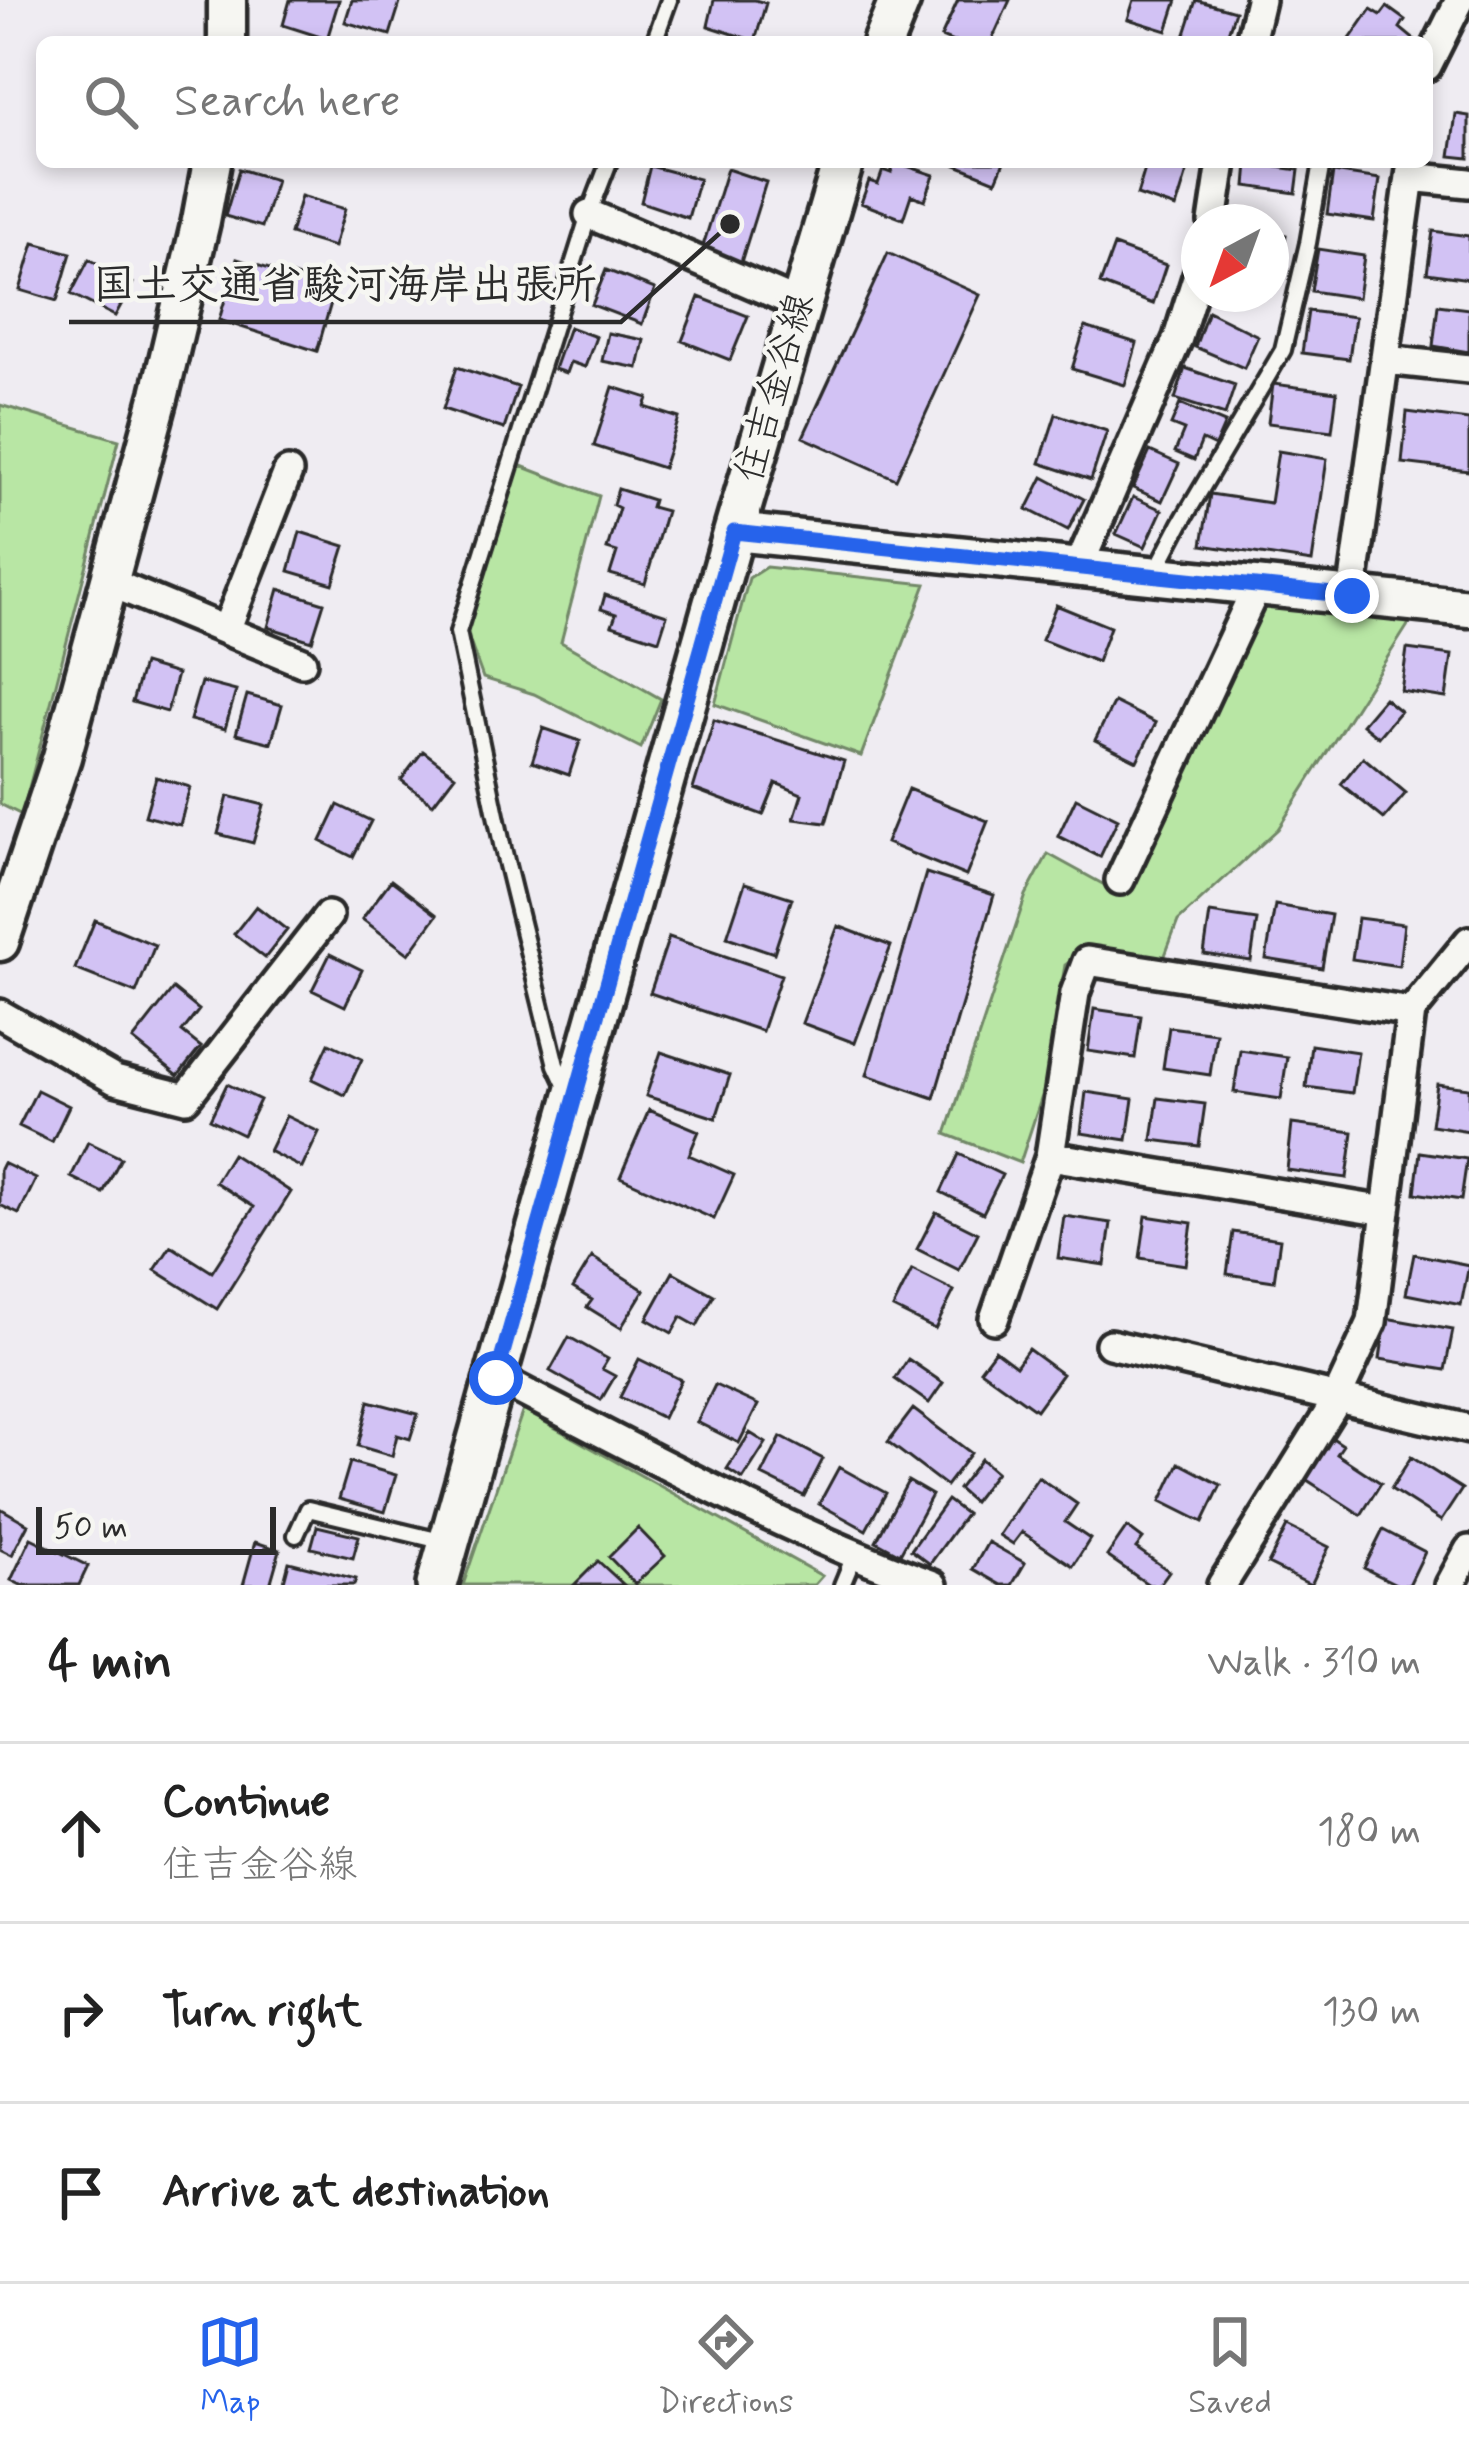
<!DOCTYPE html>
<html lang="en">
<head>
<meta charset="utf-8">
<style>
  :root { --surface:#fff; --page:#f6f6f6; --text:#222; --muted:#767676; --line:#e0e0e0; --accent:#2563eb }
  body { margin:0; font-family:Mynerve,"Klee One",sans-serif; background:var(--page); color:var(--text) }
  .compass { position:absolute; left:1181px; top:204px; width:108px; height:108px; border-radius:50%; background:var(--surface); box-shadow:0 6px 18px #0003; rotate:221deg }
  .scale { position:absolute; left:36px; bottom:30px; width:240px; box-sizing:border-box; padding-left:12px; border:6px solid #2b2b2b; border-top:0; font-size:33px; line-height:42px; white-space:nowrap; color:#2b2b2b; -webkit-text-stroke:9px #f6f6f2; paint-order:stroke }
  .stop { position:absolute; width:36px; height:36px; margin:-27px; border:9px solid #2563eb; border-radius:50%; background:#fff }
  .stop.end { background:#2563eb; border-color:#fff; box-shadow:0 3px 12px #0008 }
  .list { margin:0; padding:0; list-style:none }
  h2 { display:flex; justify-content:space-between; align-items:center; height:156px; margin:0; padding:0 48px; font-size:51px }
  h2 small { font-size:39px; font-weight:400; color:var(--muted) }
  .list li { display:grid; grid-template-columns:78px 1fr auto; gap:36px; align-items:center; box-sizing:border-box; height:180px; padding:0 48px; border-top:3px solid var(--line) }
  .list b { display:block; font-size:45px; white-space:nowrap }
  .list p { margin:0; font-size:39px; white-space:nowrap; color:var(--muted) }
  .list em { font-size:39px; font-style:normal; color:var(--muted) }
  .icon { flex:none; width:66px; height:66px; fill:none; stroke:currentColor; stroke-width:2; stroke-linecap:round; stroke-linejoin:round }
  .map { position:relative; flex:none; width:1469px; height:1585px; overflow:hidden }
  .search { position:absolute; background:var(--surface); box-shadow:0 6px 18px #0003; left:36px; right:36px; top:36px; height:132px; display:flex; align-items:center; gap:30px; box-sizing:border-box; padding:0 42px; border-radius:18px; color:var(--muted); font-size:45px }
  .sheet { height:696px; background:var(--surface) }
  nav { display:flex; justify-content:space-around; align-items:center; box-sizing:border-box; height:168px; border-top:3px solid var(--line); background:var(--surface); font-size:33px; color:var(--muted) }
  nav a { display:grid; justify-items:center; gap:6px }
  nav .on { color:var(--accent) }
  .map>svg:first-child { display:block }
</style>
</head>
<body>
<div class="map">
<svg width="1469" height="1585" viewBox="0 0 1469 1585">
  <rect width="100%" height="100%" fill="#efecf2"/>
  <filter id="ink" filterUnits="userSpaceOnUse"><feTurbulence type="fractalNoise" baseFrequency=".00833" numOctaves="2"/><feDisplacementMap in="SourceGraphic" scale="24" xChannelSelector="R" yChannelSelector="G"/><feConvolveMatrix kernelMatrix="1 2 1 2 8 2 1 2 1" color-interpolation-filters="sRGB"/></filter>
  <g filter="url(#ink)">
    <path fill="#b8e6a4" stroke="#728868" stroke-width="3" d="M 0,405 L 119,440 L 22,815 L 0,804 Z
      M 511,462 L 599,496 L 561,642 L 661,699 L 641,748 L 534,694 L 483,678 L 462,620 Z
      M 766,567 L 926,584 L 861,756 L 715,704 L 749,578 Z
      M 1266,601 L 1410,622 L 1278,829 L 1178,921 L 1164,958 L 1079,955 L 1065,965 L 1044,1090 L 1020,1163 L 946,1134 L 1026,895 L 1048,854 L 1110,888 Z
      M 523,1410 L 822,1576 L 814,1585 L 463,1585 Z"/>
    <path fill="#d2c2f4" stroke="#2b2b2b" stroke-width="3" d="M 290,0 L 339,0 L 327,39 L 283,25 Z
      M 352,0 L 401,0 L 390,35 L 345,22 Z
      M 714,0 L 755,0 L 766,3 L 755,41 L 708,26 Z
      M 958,0 L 1010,0 L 991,42 L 953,42 L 941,37 Z
      M 1134,0 L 1177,0 L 1167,31 L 1128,19 Z
      M 1196,0 L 1235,11 L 1225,42 L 1199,42 L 1184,37 Z
      M 1387,7 L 1405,20 L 1400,28 L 1417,42 L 1348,42 L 1371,9 L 1381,15 Z
      M 1456,114 L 1469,116 L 1469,158 L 1450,156 Z
      M 895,162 L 934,175 L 925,200 L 911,195 L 903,219 L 861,203 L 869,181 L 878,184 L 883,170 L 891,173 Z
      M 949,162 L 1004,162 L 996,181 Z
      M 1147,162 L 1166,162 L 1188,169 L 1176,208 L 1137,195 Z
      M 1248,163 L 1299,170 L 1296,193 L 1246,186 Z
      M 650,166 L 699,179 L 688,218 L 641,202 Z
      M 239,169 L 276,180 L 262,227 L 225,216 Z
      M 727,169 L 766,182 L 741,262 L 702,249 Z
      M 1333,172 L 1380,179 L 1374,221 L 1327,214 Z
      M 301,196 L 345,209 L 334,247 L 290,234 Z
      M 1433,231 L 1469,236 L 1469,279 L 1427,273 Z
      M 1271,232 L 1286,235 L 1280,276 L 1271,275 Z
      M 34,243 L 71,253 L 57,301 L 20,290 Z
      M 1114,246 L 1166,265 L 1153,304 L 1100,284 Z
      M 1318,249 L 1364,256 L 1358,298 L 1311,291 Z
      M 888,253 L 980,295 L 896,479 L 803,437 Z
      M 89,259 L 133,283 L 115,316 L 71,294 Z
      M 237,259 L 335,289 L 317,351 L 219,320 Z
      M 606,270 L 655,289 L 642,324 L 592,305 Z
      M 699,297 L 748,316 L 730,360 L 682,341 Z
      M 1438,305 L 1469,309 L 1469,352 L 1433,346 Z
      M 1208,311 L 1258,336 L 1244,368 L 1195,347 Z
      M 1308,311 L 1355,317 L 1349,359 L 1302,353 Z
      M 569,327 L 596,337 L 585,367 L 570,362 L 566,373 L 554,369 Z
      M 1085,327 L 1137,343 L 1125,385 L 1072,369 Z
      M 608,333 L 644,340 L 638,368 L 602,361 Z
      M 457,367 L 518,387 L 504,429 L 443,409 Z
      M 1185,368 L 1235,385 L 1225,415 L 1175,399 Z
      M 1273,384 L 1337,392 L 1332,431 L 1268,423 Z
      M 613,387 L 648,398 L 645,407 L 679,418 L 663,468 L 594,446 Z
      M 1180,404 L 1225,423 L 1215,446 L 1202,440 L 1194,460 L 1175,452 L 1184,430 L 1171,425 Z
      M 1407,412 L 1469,420 L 1469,471 L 1402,463 Z
      M 1056,414 L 1107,431 L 1091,480 L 1040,463 Z
      M 1150,451 L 1179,464 L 1162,501 L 1133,488 Z
      M 1278,451 L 1327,459 L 1312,562 L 1202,545 L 1210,494 L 1270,503 Z
      M 1043,477 L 1084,499 L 1068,530 L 1027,509 Z
      M 618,489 L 653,500 L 651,507 L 666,511 L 645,584 L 610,574 L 617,552 L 607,549 L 619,508 L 613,505 Z
      M 1133,497 L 1162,510 L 1145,547 L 1116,534 Z
      M 300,532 L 345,546 L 333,584 L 289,571 Z
      M 279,589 L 324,603 L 312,641 L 268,627 Z
      M 605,595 L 667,615 L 659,640 L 612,625 L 616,614 L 601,609 Z
      M 1056,605 L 1110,627 L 1097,662 L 1042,640 Z
      M 1407,649 L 1452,655 L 1446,698 L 1401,691 Z
      M 143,664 L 177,674 L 167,712 L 132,702 Z
      M 201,682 L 236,691 L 225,729 L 190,720 Z
      M 247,695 L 282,705 L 271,743 L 236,734 Z
      M 1384,698 L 1400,711 L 1378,737 L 1362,724 Z
      M 1114,702 L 1156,723 L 1137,761 L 1095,740 Z
      M 714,720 L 844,761 L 826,823 L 794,819 L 802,794 L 776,783 L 763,815 L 693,789 Z
      M 543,728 L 580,741 L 569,775 L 532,762 Z
      M 423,751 L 455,775 L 433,804 L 401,780 Z
      M 1363,757 L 1406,793 L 1384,819 L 1341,784 Z
      M 156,777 L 190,787 L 180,825 L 145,816 Z
      M 908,789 L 988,821 L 966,876 L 886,843 Z
      M 228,796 L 264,805 L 253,843 L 218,834 Z
      M 1076,798 L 1118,819 L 1100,857 L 1058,836 Z
      M 338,805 L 371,821 L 353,857 L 321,841 Z
      M 926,873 L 994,895 L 934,1098 L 867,1075 Z
      M 391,880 L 437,915 L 409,954 L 362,919 Z
      M 745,883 L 792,898 L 774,953 L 727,937 Z
      M 1275,905 L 1331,915 L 1322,968 L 1266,959 Z
      M 256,906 L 287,930 L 265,958 L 234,934 Z
      M 1210,913 L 1257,920 L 1251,961 L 1204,954 Z
      M 1358,918 L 1404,924 L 1399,966 L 1352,959 Z
      M 95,920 L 155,945 L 136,993 L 75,969 Z
      M 838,926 L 891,946 L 855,1043 L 802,1023 Z
      M 669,937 L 781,975 L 762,1031 L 650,993 Z
      M 330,954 L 362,970 L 345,1006 L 312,990 Z
      M 173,989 L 199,1010 L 182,1032 L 201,1047 L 178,1076 L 133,1040 Z
      M 1094,1009 L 1141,1016 L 1135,1058 L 1088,1051 Z
      M 1169,1027 L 1216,1033 L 1210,1075 L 1163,1068 Z
      M 329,1043 L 362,1059 L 345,1095 L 312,1079 Z
      M 1311,1045 L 1358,1052 L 1352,1093 L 1306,1087 Z
      M 1240,1050 L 1287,1057 L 1281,1099 L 1234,1092 Z
      M 661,1052 L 730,1075 L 716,1118 L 646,1096 Z
      M 227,1084 L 260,1100 L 243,1135 L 210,1119 Z
      M 1437,1084 L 1469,1088 L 1469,1131 L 1431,1125 Z
      M 37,1090 L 69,1106 L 52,1142 L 19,1126 Z
      M 1086,1092 L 1133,1099 L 1127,1140 L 1081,1133 Z
      M 1158,1098 L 1205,1104 L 1199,1146 L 1152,1140 Z
      M 649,1110 L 699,1131 L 689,1155 L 734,1175 L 714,1219 L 620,1177 Z
      M 286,1116 L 319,1132 L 302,1168 L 269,1151 Z
      M 1292,1124 L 1353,1132 L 1347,1178 L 1287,1170 Z
      M 88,1142 L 121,1158 L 103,1193 L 71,1177 Z
      M 1420,1152 L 1467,1159 L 1461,1200 L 1415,1193 Z
      M 232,1154 L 291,1192 L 217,1309 L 155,1270 L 171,1246 L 212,1272 L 254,1207 L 215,1182 Z
      M 959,1154 L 1002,1175 L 983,1213 L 941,1192 Z
      M 3,1163 L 36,1179 L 19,1214 L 0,1205 L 0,1169 Z
      M 936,1212 L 978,1233 L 959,1270 L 917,1249 Z
      M 1064,1216 L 1111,1223 L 1105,1265 L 1058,1258 Z
      M 1146,1216 L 1192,1223 L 1186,1265 L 1140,1258 Z
      M 1233,1232 L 1280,1239 L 1274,1281 L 1227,1274 Z
      M 1414,1254 L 1469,1265 L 1461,1305 L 1406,1294 Z
      M 592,1257 L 644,1290 L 621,1328 L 587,1307 L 592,1300 L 573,1288 Z
      M 912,1270 L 954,1291 L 935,1329 L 893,1308 Z
      M 673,1272 L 714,1295 L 697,1326 L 681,1317 L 672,1333 L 647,1319 Z
      M 1386,1318 L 1453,1330 L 1445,1370 L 1380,1359 Z
      M 569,1337 L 608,1359 L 602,1369 L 615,1376 L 601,1400 L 550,1371 Z
      M 1028,1349 L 1062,1374 L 1036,1410 L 980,1370 L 995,1350 L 1016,1366 Z
      M 639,1359 L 681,1380 L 663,1418 L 620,1397 Z
      M 908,1359 L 943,1383 L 929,1403 L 895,1379 Z
      M 715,1385 L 758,1405 L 739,1443 L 697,1422 Z
      M 369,1401 L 418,1414 L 410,1439 L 397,1435 L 392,1456 L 358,1446 Z
      M 913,1409 L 971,1453 L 946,1486 L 888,1442 Z
      M 750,1433 L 766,1443 L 743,1479 L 727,1469 Z
      M 781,1437 L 823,1459 L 804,1496 L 762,1475 Z
      M 1331,1437 L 1343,1445 L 1337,1454 L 1381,1483 L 1361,1515 L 1304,1478 Z
      M 1411,1457 L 1462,1489 L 1441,1521 L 1391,1489 Z
      M 981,1459 L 996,1472 L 973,1502 L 958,1489 Z
      M 350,1462 L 396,1475 L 385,1512 L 339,1499 Z
      M 1179,1463 L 1221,1485 L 1203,1522 L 1161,1501 Z
      M 839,1467 L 886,1493 L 866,1530 L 819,1504 Z
      M 1038,1477 L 1077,1504 L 1065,1522 L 1090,1539 L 1073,1566 L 1022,1532 L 1013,1544 L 999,1535 Z
      M 908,1481 L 932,1495 L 900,1554 L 876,1541 Z
      M 947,1500 L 966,1514 L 930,1564 L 911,1550 Z
      M 0,1508 L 28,1524 L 12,1555 L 0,1549 Z
      M 317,1526 L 359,1536 L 353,1558 L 311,1548 Z
      M 1287,1526 L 1329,1547 L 1311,1585 L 1268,1564 Z
      M 1127,1527 L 1143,1539 L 1136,1548 L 1169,1571 L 1159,1585 L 1149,1585 L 1107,1556 Z
      M 638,1528 L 665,1556 L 635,1584 L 609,1557 Z
      M 1383,1530 L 1425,1552 L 1409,1585 L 1398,1585 L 1364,1568 Z
      M 31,1538 L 88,1566 L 79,1585 L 21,1585 L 11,1580 Z
      M 255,1542 L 280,1550 L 270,1585 L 243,1585 Z
      M 988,1542 L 1025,1563 L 1012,1585 L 1001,1585 L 973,1569 Z
      M 598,1561 L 624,1585 L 574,1585 Z
      M 289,1562 L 356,1579 L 354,1585 L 283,1585 Z"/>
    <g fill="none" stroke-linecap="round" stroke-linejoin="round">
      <g stroke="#2b2b2b" stroke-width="22">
        <path id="service" d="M 654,42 L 669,0
          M 1156,571 L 1181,523 L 1283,350 L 1308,243 L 1322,162
          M 568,1091 L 556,1065 L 503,849 L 458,632 L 589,214 L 609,162
          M 296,1535 L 308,1509 L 445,1542
          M 842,1585 L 854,1556"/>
      </g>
      <g stroke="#2b2b2b" stroke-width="36">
        <path id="minor" d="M 1250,42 L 1260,0
          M 1427,66 L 1460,0
          M 1410,177 L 1469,183
          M 589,214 L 801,305
          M 1213,222 L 1222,162
          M 1385,360 L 1469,369
          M 1078,568 L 1178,338 L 1199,271
          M 109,582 L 302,662
          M 1352,596 L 1412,162
          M 226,630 L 288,472
          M 1120,880 L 1257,586
          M 0,1014 L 115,1080 L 186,1098 L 328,916
          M 1050,1156 L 1386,1211
          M 994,1319 L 1050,1156 L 1075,993 L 1087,961 L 1411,1012
          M 1110,1344 L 1469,1429
          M 497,1378 C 640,1452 782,1530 933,1585
          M 1222,1585 L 1332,1408 L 1372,1322 L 1411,1012 L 1469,941
          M 1450,1585 L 1469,1550"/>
      </g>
      <g stroke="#2b2b2b" stroke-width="45">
        <path id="tertiary" d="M 227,42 L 227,0
          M 734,532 L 1469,608
          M 0,942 L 62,757 L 160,394 L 201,221 L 212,162"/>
      </g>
      <g stroke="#2b2b2b" stroke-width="48">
        <path id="secondary" d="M 883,42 L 900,0
          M 437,1585 L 734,532 L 843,162"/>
      </g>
      <use href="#service" stroke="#f6f6f2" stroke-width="14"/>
      <use href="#minor" stroke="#f6f6f2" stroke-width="27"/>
      <use href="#tertiary" stroke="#f6f6f2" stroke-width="36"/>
      <use href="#secondary" stroke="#f6f6f2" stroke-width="39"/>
    </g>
  </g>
  <g fill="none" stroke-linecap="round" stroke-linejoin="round" filter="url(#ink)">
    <path stroke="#2563eb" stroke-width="15" d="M 496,1378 L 734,532 L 1352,596"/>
  </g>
  <g text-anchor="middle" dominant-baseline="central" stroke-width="9" stroke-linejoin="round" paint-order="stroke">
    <g font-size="39" fill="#2b2b2b" stroke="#f6f6f2">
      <text transform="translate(776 388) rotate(-74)">住吉金谷線</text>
    </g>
  </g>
  <path fill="none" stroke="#2b2b2b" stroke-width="4.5" d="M730 224L621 322H69"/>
  <circle fill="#2b2b2b" stroke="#f6f6f2" stroke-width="4.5" cx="730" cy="224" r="12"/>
  <g font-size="42" text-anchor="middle" font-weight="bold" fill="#2b2b2b" stroke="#f6f6f2" stroke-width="9" stroke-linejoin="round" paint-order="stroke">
    <text x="345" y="298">国土交通省駿河海岸出張所</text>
  </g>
</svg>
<svg class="compass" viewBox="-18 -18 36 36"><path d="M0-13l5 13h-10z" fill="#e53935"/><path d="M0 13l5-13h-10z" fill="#767676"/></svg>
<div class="scale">50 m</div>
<div class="stop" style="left:496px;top:1378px"></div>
<div class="stop end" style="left:1352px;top:596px"></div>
<div class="search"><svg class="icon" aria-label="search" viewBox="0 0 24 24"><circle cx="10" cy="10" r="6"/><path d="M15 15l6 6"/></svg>Search here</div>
</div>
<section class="sheet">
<h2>4 min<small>Walk · 310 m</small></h2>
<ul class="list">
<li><svg class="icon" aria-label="ahead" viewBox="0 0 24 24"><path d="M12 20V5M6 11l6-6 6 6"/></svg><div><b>Continue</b><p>住吉金谷線</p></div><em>180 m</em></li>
<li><svg class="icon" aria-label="right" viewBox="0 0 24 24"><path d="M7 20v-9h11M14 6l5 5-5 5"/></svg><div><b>Turn right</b></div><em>130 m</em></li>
<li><svg class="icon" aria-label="arrive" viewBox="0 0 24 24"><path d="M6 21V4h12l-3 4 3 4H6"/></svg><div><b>Arrive at destination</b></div></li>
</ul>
</section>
<nav>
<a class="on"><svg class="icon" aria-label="map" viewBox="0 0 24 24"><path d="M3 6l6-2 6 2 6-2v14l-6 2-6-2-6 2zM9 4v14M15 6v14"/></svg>Map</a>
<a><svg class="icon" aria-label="directions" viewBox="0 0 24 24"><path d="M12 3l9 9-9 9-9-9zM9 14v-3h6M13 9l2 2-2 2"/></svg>Directions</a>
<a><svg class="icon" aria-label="saved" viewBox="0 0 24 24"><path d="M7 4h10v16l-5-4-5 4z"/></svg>Saved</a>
</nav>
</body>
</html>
